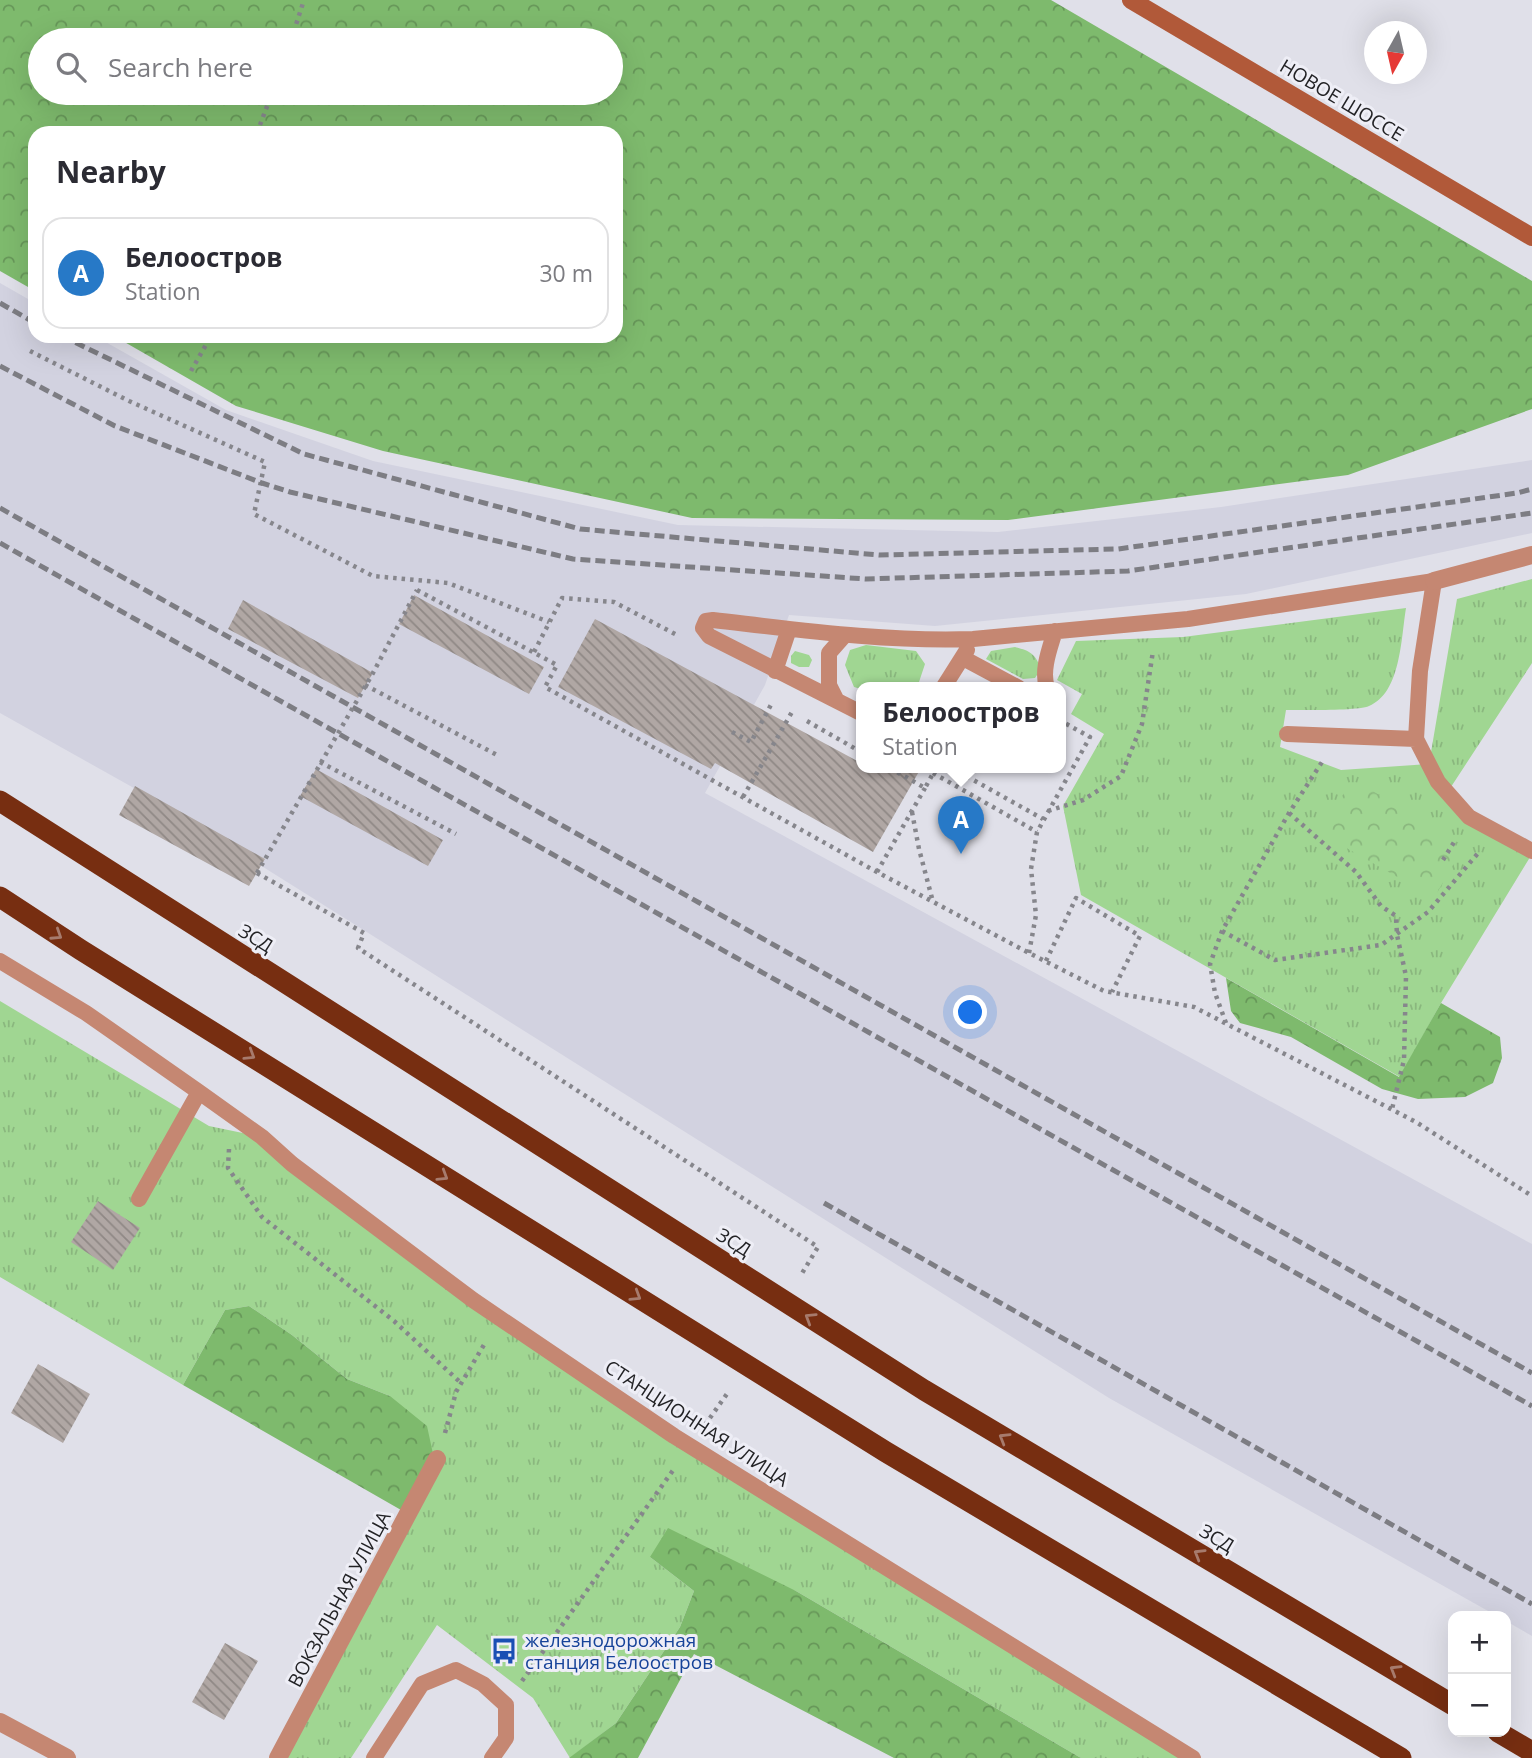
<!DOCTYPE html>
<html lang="en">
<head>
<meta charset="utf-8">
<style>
  :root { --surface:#fff; --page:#f2f2f3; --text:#2b2b33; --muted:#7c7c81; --line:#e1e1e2; --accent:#2779c7 }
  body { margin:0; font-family:"Open Sans",sans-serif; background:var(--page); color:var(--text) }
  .controls { position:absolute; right:21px; bottom:21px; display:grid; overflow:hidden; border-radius:14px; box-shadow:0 7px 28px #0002 }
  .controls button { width:63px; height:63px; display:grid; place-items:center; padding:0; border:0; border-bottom:2px solid var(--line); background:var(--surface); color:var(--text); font:35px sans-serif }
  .compass { position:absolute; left:1364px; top:21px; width:63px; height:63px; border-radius:50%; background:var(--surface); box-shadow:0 7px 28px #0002; rotate:188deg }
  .you { position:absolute; left:971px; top:1013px; width:24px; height:24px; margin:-18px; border:5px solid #fff; border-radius:50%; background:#1a73e8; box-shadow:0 0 0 10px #1a73e833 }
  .badge { display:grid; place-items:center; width:46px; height:46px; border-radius:50%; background:var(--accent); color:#fff; font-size:23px; font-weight:700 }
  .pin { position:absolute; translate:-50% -58px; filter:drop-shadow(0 2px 4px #0008) }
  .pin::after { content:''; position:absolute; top:37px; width:24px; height:21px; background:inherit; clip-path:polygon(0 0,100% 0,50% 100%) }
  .popup { position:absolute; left:856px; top:682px; width:210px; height:91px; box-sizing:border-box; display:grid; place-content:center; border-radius:14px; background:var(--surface); filter:drop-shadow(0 2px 5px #0005); font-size:23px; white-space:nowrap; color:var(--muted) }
  .popup b { font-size:26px; color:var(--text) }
  .popup::after { content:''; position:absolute; left:50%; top:100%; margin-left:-14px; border:14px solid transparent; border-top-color:var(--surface) }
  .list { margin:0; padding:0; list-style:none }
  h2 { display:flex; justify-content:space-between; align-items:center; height:91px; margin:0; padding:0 28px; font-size:30px }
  h2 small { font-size:23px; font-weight:400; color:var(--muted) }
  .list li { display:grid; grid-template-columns:46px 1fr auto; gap:21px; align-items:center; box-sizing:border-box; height:112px; margin:0 14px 14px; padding:0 14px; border:2px solid var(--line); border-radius:21px }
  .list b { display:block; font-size:26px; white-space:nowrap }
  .list p { margin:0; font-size:23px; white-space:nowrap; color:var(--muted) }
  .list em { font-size:23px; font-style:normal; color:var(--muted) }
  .icon { flex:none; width:38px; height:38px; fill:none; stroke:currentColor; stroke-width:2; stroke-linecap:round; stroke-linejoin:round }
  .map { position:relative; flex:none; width:1532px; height:1758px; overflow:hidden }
  .search { position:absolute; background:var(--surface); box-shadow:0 7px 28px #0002; left:28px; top:28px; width:595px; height:77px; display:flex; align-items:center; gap:18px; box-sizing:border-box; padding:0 24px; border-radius:38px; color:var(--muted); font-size:26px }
  .panel { position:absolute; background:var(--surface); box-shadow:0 7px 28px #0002; left:28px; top:126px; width:595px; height:217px; border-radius:21px }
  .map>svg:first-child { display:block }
</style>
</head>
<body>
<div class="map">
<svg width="1532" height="1758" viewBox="0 0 1532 1758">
  <defs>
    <pattern id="grass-tufts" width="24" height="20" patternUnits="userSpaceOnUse" patternTransform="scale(1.75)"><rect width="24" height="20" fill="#a0d692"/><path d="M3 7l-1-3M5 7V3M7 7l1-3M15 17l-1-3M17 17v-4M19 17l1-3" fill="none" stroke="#8ab77e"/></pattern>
    <pattern id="forest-crowns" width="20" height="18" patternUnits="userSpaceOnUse" patternTransform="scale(1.75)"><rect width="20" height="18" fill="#7eba6d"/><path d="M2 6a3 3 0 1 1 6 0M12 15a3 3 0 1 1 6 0" fill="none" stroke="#679759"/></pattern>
    <pattern id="park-crowns" width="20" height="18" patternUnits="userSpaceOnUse" patternTransform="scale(1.75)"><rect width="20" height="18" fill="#a0d692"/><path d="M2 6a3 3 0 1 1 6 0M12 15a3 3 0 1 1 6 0" fill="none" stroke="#8ab77e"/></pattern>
    <pattern id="building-back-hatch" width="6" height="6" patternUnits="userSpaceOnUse" patternTransform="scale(1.75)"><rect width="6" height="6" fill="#b0a7a4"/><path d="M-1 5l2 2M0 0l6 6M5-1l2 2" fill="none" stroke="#8f8885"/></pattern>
  </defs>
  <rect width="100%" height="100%" fill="#e0e0e9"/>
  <path fill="#d2d2e0" d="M 0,283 L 35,303 L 35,336 L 95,336 L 226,410 L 373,461 L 678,525 L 998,532 L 1221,507 L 1532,460 L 1532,533 L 1246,594 L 935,626 L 789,615 L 765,685 L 705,793 L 1532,1244 L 1532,1636 L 1506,1621 L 1506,1616 L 1497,1616 L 1109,1398 L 166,806 L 0,713 Z"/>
  <path fill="url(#grass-tufts)" d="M 1532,579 L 1532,663 L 1449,790 L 1458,805 L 1532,854 L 1441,1003 L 1400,1077 L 1081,895 L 1063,806 L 1104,734 L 1071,714 L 1082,694 L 1057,680 L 1076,641 L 1183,637 L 1406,608 C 1401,638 1401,693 1369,706 C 1358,711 1302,710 1286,710 L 1280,747 L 1341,770 L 1429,764 L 1457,599 Z
    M 866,645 L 916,651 L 925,664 L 917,688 L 861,689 L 854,687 L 845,665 L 850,650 Z
    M 1015,647 C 1030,651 1035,653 1041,669 L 1035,678 L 1023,679 L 986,659 L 991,651 Z
    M 795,651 L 809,655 L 812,660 L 809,667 L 799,667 L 791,663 L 791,656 Z
    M 0,1001 L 209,1126 L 262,1137 L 473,1300 L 1193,1758 L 1081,1758 L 796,1591 L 650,1557 L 694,1591 L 680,1627 L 616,1723 L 570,1758 L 533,1698 L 437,1625 L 351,1758 L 282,1758 L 408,1514 L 390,1396 L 347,1379 L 292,1335 L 249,1306 L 225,1310 L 183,1385 L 0,1277 Z"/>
  <path fill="url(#forest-crowns)" fill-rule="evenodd" d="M 0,0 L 1051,0 L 1532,281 L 1532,409 L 1348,475 L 1008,520 L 692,518 L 383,451 L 236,406 L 114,336 L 616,336 L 616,133 L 35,133 L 35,291 L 0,271 ZM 40,40 L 611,40 L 611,93 L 40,93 Z
    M 1226,978 L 1399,1077 L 1441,1003 L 1500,1037 L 1502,1058 L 1493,1083 L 1465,1097 L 1418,1099 L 1382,1089 L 1291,1037 L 1240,1023 L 1231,1011 Z
    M 249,1306 L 292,1335 L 347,1379 L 390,1396 L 427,1426 L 435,1463 L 408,1514 L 183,1385 L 225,1310 Z
    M 668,1528 L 796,1591 L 1081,1758 L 894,1758 L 694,1654 L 638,1758 L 569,1758 L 616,1723 L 680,1627 L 694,1591 L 650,1557 Z"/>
  <path fill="url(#park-crowns)" d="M 1350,783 L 1361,784 L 1464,846 L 1434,898 L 1329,838 L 1321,831 Z"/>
  <path fill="url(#building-back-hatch)" d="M 414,595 L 544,667 L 529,694 L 399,624 Z
    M 243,600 L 373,673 L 358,698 L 228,629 Z
    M 595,619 L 861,763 L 861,768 L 921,768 L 873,852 L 715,763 L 711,769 L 558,687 Z
    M 316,769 L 443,840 L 428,866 L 300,796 Z
    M 135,786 L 265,859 L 249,886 L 119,815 Z
    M 98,1201 L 140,1228 L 113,1270 L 71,1242 Z
    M 38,1364 L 90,1394 L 63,1443 L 11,1413 Z
    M 225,1643 L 258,1661 L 224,1720 L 192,1702 Z"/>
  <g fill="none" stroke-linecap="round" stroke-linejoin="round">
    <path stroke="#86868c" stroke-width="4.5" stroke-dasharray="3.5 5" stroke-linecap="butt" d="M 291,40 L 304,0
      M 257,133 L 272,93
      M 30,351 L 129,401 L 265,462 L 254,514 L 373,576 L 448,583 L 549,622
      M 191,371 L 211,336
      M 417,590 L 557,665 L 545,687 L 877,872 L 1029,953 L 1104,991 L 1194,1007 L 1416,1122 L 1532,1196
      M 534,652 L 562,598 L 614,602 L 677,635
      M 365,685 L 497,755
      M 807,721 L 861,752
      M 732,732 L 751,742 L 773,701
      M 320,762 L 456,834
      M 890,768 L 925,788 L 936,768
      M 952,768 L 1043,819
      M 933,773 L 1037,832
      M 743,797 L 792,712
      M 1048,811 L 1083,800 L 1121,776 L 1142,724 L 1153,651
      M 912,812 L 919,849 L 933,902
      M 1289,813 L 1356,872 L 1381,906 L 1396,916 L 1397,935 L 1406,976 L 1404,1060 L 1392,1109
      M 1443,860 L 1456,839
      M 877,872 L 925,788
      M 257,873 L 364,933 L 358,948 L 818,1247 L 801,1275
      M 1222,931 L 1275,960 L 1381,945 L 1428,912 L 1479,852
      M 1029,953 L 1036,915 L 1031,869 L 1037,832 L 1090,737 L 1061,721
      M 1046,961 L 1076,898 L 1140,936 L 1112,992
      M 1226,1023 L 1215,993 L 1210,964 L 1222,931 L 1289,813 L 1322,762
      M 229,1149 L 228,1168 L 262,1217 L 394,1321 L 461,1383
      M 705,1425 L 729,1391
      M 445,1433 L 456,1392 L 485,1343
      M 522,1681 L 674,1469"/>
    <path stroke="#c58772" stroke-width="16" d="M 963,658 L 1019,688
      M 775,671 L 789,629
      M 943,688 L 967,650
      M 1047,688 C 1041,670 1050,648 1055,631
      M 837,701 L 829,685 L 829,653 L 844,636
      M 861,713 L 709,636 L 703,628 L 706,621 L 713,620 C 800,630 886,642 973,639 L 1188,619 L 1434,581 L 1420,671 L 1416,739 L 1438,782 L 1469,817 L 1532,851
      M 1287,734 L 1416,739
      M 0,961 L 86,1013 L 199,1092 L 262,1137 L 292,1164 L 473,1300 L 674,1436 L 1193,1758
      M 139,1199 L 199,1092
      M 374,1758 L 422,1684 L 456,1670 L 483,1684 L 506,1705 L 506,1738 L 492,1758"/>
    <path stroke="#c58772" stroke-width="18" d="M 1434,581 L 1532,555
      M 0,1722 L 67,1758
      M 278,1758 L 437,1459"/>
    <path stroke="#b15939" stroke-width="18" d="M 1131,0 L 1532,237"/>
    <path stroke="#772e11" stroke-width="21" d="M 0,801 L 924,1390 L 1453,1705
      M 0,897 L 81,950 L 886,1452 L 1401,1758
      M 1498,1732 L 1532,1752"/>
    <path stroke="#7d7d83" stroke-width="5" stroke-dasharray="10 5" stroke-linecap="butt" d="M 0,303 L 35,323
      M 62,336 L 304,454 L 580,529 L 879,555 L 1118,549 L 1517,493 L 1532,489
      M 0,366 L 115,426 L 262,483 L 290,492 L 573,559 L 866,579 L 1128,571 L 1532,513
      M 0,508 L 1532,1373
      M 0,543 L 1532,1406
      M 824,1203 L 1532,1604"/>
    <path stroke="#86868c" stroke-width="4.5" stroke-dasharray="3.5 5" stroke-linecap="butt" d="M 257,873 L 373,673 L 417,590"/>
  </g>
  <defs><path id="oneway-chevron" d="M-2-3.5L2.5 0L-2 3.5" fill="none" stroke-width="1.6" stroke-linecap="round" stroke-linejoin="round" transform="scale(1.75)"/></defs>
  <g stroke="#a77b6d">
    <use href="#oneway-chevron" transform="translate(57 935) rotate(33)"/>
    <use href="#oneway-chevron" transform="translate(250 1055) rotate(32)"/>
    <use href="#oneway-chevron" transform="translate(443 1176) rotate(32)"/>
    <use href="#oneway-chevron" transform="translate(636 1296) rotate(32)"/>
    <use href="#oneway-chevron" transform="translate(810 1318) rotate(-148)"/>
    <use href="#oneway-chevron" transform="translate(1004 1438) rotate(-149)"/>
    <use href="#oneway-chevron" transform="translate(1199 1554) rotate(-149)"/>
    <use href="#oneway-chevron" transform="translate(1395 1670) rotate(-149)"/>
  </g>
  <defs>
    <g id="bus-bare" transform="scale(2.1)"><path d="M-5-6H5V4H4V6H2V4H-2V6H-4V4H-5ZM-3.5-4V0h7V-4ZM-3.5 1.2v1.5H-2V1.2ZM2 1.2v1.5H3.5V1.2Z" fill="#1a4fb4" stroke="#eeeef6" stroke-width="2.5" paint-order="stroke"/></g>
  </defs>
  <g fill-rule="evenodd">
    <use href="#bus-bare" x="504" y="1651"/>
  </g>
  <g text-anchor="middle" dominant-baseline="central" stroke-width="6" stroke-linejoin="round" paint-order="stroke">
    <g font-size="19" fill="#232326" stroke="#eeeef6">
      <text transform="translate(1342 100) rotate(31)">НОВОЕ ШОССЕ</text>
      <text transform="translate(256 938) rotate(32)">ЗСД</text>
      <text transform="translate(734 1242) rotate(32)">ЗСД</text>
      <text transform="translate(697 1423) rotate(33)">СТАНЦИОННАЯ УЛИЦА</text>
      <text transform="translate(1217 1538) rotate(31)">ЗСД</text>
      <text transform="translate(339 1599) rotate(-62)">ВОКЗАЛЬНАЯ УЛИЦА</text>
    </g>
    <g font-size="19" fill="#164399" stroke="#eeeef6" text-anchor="start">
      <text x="525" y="1640">железнодорожная<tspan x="525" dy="22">станция Белоостров</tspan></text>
    </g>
  </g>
</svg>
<div class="controls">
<button>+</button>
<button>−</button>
</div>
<svg class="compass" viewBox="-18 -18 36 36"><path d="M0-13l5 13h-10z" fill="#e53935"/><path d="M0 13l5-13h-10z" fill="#7c7c81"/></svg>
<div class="you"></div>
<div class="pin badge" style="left:961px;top:854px">A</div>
<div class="popup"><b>Белоостров</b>Station</div>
<div class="search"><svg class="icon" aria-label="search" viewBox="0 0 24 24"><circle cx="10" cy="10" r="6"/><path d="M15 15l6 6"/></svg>Search here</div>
<section class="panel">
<h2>Nearby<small></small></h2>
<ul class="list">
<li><span class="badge">A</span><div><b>Белоостров</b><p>Station</p></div><em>30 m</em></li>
</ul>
</section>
</div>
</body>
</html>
